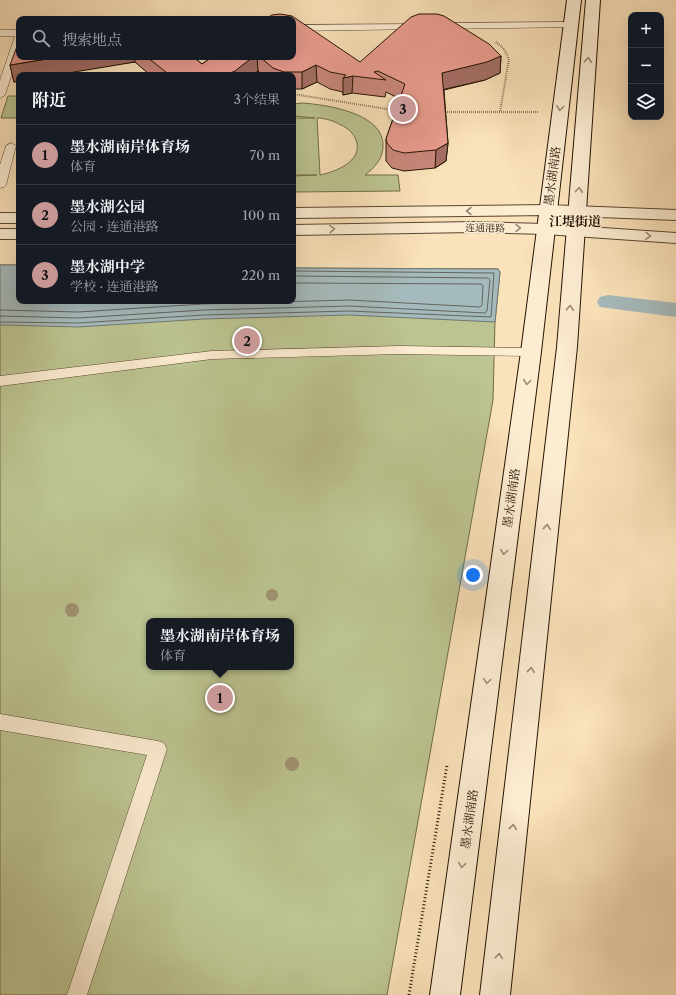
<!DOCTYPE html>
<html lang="zh">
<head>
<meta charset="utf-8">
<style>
  :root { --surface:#171b24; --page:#242831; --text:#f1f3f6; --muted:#9ea1a6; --line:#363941; --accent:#c59692 }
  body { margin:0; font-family:"Libre Caslon Text","Noto Serif SC",serif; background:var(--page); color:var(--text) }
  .controls { position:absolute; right:12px; top:12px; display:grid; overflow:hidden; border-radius:8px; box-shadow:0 4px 16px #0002 }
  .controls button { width:36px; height:36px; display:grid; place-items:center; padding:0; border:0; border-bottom:1px solid var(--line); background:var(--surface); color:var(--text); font:20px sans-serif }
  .you { position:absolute; left:473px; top:575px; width:14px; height:14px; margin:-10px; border:3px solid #fff; border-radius:50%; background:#1a73e8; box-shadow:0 0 0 6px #1a73e833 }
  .badge { display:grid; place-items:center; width:26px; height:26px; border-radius:50%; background:var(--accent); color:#111; font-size:13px; font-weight:700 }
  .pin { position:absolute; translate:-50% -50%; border:2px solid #fff; box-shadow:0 1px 4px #0006 }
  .popup { position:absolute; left:146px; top:618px; width:148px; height:52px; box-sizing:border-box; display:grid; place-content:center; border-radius:8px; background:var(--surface); filter:drop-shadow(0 1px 3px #0005); font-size:13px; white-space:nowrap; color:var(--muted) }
  .popup b { font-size:15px; color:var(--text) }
  .popup::after { content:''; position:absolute; left:50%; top:100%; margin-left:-8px; border:8px solid transparent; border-top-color:var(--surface) }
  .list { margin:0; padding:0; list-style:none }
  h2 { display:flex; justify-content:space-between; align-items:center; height:52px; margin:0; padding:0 16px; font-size:17px }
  h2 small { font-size:13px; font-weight:400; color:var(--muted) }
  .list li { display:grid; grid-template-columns:26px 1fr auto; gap:12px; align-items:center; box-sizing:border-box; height:60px; padding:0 16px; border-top:1px solid var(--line) }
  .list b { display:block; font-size:15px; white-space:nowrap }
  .list p { margin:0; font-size:13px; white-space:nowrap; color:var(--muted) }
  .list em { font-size:13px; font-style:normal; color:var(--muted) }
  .icon { flex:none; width:22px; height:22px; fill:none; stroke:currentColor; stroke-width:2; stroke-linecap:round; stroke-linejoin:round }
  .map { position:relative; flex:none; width:676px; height:995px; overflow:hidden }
  .search { position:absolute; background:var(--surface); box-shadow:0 4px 16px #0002; left:16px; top:16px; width:280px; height:44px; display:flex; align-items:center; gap:10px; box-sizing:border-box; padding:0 14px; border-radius:8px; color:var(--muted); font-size:15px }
  .panel { position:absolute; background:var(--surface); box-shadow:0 4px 16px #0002; left:16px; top:72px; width:280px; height:232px; border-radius:8px }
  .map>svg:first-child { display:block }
</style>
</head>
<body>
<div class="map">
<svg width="676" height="995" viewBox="0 0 676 995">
  <rect width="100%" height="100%" fill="#fae2ba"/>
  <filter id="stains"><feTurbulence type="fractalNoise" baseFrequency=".005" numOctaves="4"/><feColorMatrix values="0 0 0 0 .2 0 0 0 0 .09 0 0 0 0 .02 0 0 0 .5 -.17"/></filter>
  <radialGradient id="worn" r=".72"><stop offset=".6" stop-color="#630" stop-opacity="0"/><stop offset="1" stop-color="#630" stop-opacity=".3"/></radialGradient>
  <path fill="#bcc491" stroke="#706c48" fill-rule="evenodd" d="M 8,96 L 19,96 L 19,118 L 1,118 Z
    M 303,103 C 327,105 386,113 383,148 C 382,160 374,168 365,175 L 398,175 L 400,191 L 293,192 L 293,176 L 317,175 L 293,175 L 293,118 L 315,118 L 293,116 L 293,104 ZM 317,118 C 325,118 334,121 341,125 C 348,128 354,134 356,140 C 364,161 335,172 320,175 Z
    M 0,265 L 19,265 L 19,301 L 293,301 L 293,268 L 498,269 L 500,272 L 495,322 L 493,400 L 387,995 L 0,995 ZM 149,621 L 291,621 L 291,667 L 149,667 Z"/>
  <path fill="#a5babc" stroke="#717771" d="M 0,265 L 19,265 L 19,301 L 293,301 L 293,268 L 498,269 L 500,272 L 495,322 L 349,315 L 204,319 L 78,327 L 0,325 Z"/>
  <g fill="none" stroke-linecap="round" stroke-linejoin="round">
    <path stroke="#64665e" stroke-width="1" d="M 0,310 L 78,312 L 203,304 L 349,300 L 480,307 L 482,305 L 483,286 L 481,284 L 293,283
      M 0,316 L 78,318 L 203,310 L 349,306 L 485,313 L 487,311 L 490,280 L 488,278 L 293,276
      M 0,322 L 78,323 L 204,315 L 349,311 L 491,317 L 494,273 L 293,271"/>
    <path fill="#a5babc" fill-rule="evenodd" d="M 608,295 L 676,303 L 676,317 L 600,307 L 597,302 L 600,297 Z"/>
    <g stroke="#59472e" stroke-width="1">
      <path id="service" d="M 571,22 L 576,25 L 574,27 L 442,29 L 437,26 L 442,23 Z
        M 420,24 L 423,25 L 425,27 L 423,29 L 293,31 L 293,25 Z
        M 0,30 L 19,30 L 19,52 L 5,95 L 0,98 L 0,80 L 15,36 L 0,36 Z
        M 11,143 L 16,146 L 6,185 L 4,187 L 0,188 L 0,165 L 6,146 Z
        M 399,346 L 531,348 L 536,349 L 538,352 L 536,355 L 531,356 L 399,354 L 212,359 L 0,386 L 0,376 L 212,351 Z
        M 0,714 L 158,741 L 164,743 L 167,749 L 87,995 L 67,995 L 147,755 L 0,730 Z"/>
    </g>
    <g stroke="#59472e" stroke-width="2">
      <path id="tertiary" d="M 548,205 L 676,210 L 676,220 L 548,215 L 293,218 L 293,208 Z
        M 0,213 L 19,213 L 19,223 L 0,223 Z
        M 473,222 L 545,224 L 676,233 L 676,243 L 545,234 L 473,232 L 293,235 L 293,225 Z
        M 0,229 L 19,229 L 19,239 L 0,239 Z"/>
    </g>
    <g stroke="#231300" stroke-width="2">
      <path id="secondary" d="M 567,0 L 581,0 L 541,352 L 460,995 L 430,995 L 521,352 Z
        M 586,0 L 600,0 L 577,347 L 510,995 L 480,995 L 557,347 Z"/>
    </g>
    <path stroke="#231300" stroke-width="2" stroke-dasharray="0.5 1.5" stroke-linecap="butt" d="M 496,42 L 504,49 L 509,59 L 500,112
      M 293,94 L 399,111
      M 443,112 L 539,112"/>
    <path stroke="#231300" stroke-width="3" stroke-dasharray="1 2.5" stroke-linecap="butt" d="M 409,995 L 447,765"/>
    <use href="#service" fill="#fcecd2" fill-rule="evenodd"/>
    <use href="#tertiary" fill="#fcecd2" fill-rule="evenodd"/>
    <use href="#secondary" fill="#fcecd2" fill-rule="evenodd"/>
  </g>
  <g fill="#a19270">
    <circle cx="272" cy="595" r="6"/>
    <circle cx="72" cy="610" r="7"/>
    <circle cx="292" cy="764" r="7"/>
  </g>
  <path fill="#ca877c" stroke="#231300" d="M 501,56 L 500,73 L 485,80 L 444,90 L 448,143 L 446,161 L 435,168 L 404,171 L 392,168 L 386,161 L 386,139 L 400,99 L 386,92 L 385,97 L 352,93 L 343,95 L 343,92 L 330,89 L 317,82 L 302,89 L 293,89 L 293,75 L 262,75 L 258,71 L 253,75 L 150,75 L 135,62 L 19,75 L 19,81 L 14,82 L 10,65 L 19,57 L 193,57 L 202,64 L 212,57 L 293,57 L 360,62 Z"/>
  <path fill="#a46e65" stroke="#231300" d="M 501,56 L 500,73 L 485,80 L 441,90 L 442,73 Z
    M 59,57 L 134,57 L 135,62 L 56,75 L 19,75 L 19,81 L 14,82 L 10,65 Z
    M 253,57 L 257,57 L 258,71 L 253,75 L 226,75 Z
    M 316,65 L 317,82 L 302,89 L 302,72 Z
    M 353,76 L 352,93 L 343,95 L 343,78 Z
    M 448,143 L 446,161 L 435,168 L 436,150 Z"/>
  <path fill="#eb9d90" stroke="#231300" d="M 280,14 L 292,16 L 360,62 L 411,17 L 419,14 L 437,14 L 444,16 L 489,44 L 501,56 L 487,62 L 442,73 L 448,143 L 436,150 L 404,153 L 393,150 L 387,143 L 386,139 L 405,84 L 378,71 L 374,72 L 386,80 L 353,76 L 343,78 L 346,75 L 330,72 L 316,65 L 302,72 L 284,72 L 273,68 L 260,57 L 293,57 L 293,19 L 265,19 L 272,15 Z
    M 142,18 L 143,19 L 131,19 Z
    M 19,41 L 19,57 L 59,57 L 10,65 Z
    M 147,57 L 193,57 L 202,64 L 212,57 L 253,57 L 235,71 L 226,75 L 172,75 L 167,73 Z"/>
  <defs><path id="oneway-chevron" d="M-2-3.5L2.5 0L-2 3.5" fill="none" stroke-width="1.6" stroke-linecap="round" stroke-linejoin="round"/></defs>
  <g stroke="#9a8a74">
    <use href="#oneway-chevron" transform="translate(588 60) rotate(-86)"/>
    <use href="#oneway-chevron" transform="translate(560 108) rotate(97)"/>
    <use href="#oneway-chevron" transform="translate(579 190) rotate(-86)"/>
    <use href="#oneway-chevron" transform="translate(469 211) rotate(180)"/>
    <use href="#oneway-chevron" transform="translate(518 228) rotate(1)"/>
    <use href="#oneway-chevron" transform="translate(332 229) rotate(-1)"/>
    <use href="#oneway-chevron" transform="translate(648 236) rotate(4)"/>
    <use href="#oneway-chevron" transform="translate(570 308) rotate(-86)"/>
    <use href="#oneway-chevron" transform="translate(527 382) rotate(98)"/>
    <use href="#oneway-chevron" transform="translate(547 527) rotate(-84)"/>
    <use href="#oneway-chevron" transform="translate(504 552) rotate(98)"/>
    <use href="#oneway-chevron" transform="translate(531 670) rotate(-84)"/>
    <use href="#oneway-chevron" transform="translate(487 681) rotate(98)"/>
    <use href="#oneway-chevron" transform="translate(513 827) rotate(-84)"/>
    <use href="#oneway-chevron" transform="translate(462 865) rotate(98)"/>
    <use href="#oneway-chevron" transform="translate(499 956) rotate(-84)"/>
  </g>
  <g text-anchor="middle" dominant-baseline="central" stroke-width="3.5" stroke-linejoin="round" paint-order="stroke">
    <g font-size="10" fill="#231300" stroke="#fcecd2">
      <text transform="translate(485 228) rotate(1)">连通港路</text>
    </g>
    <g font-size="12" fill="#231300" stroke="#fcecd2">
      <text transform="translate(552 176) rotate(-83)">墨水湖南路</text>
      <text transform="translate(511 498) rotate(-82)">墨水湖南路</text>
      <text transform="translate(469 819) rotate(-82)">墨水湖南路</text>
    </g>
    <g font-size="13" font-weight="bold" fill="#231300" stroke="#fcecd2">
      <text x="575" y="221">江堤街道</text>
    </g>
  </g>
  <rect width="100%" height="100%" filter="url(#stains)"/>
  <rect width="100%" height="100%" fill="url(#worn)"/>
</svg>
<div class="controls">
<button>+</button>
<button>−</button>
<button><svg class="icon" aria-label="layers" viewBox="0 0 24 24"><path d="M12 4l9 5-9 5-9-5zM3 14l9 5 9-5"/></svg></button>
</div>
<div class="you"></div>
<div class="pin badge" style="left:220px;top:698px">1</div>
<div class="popup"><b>墨水湖南岸体育场</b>体育</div>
<div class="pin badge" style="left:247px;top:341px">2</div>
<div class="pin badge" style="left:403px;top:109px">3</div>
<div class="search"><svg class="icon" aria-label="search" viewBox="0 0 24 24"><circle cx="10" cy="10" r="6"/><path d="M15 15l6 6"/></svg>搜索地点</div>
<section class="panel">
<h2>附近<small>3个结果</small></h2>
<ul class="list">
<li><span class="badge">1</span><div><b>墨水湖南岸体育场</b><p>体育</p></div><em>70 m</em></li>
<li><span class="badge">2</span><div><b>墨水湖公园</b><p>公园 · 连通港路</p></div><em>100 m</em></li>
<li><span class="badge">3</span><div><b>墨水湖中学</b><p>学校 · 连通港路</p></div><em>220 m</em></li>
</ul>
</section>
</div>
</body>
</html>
